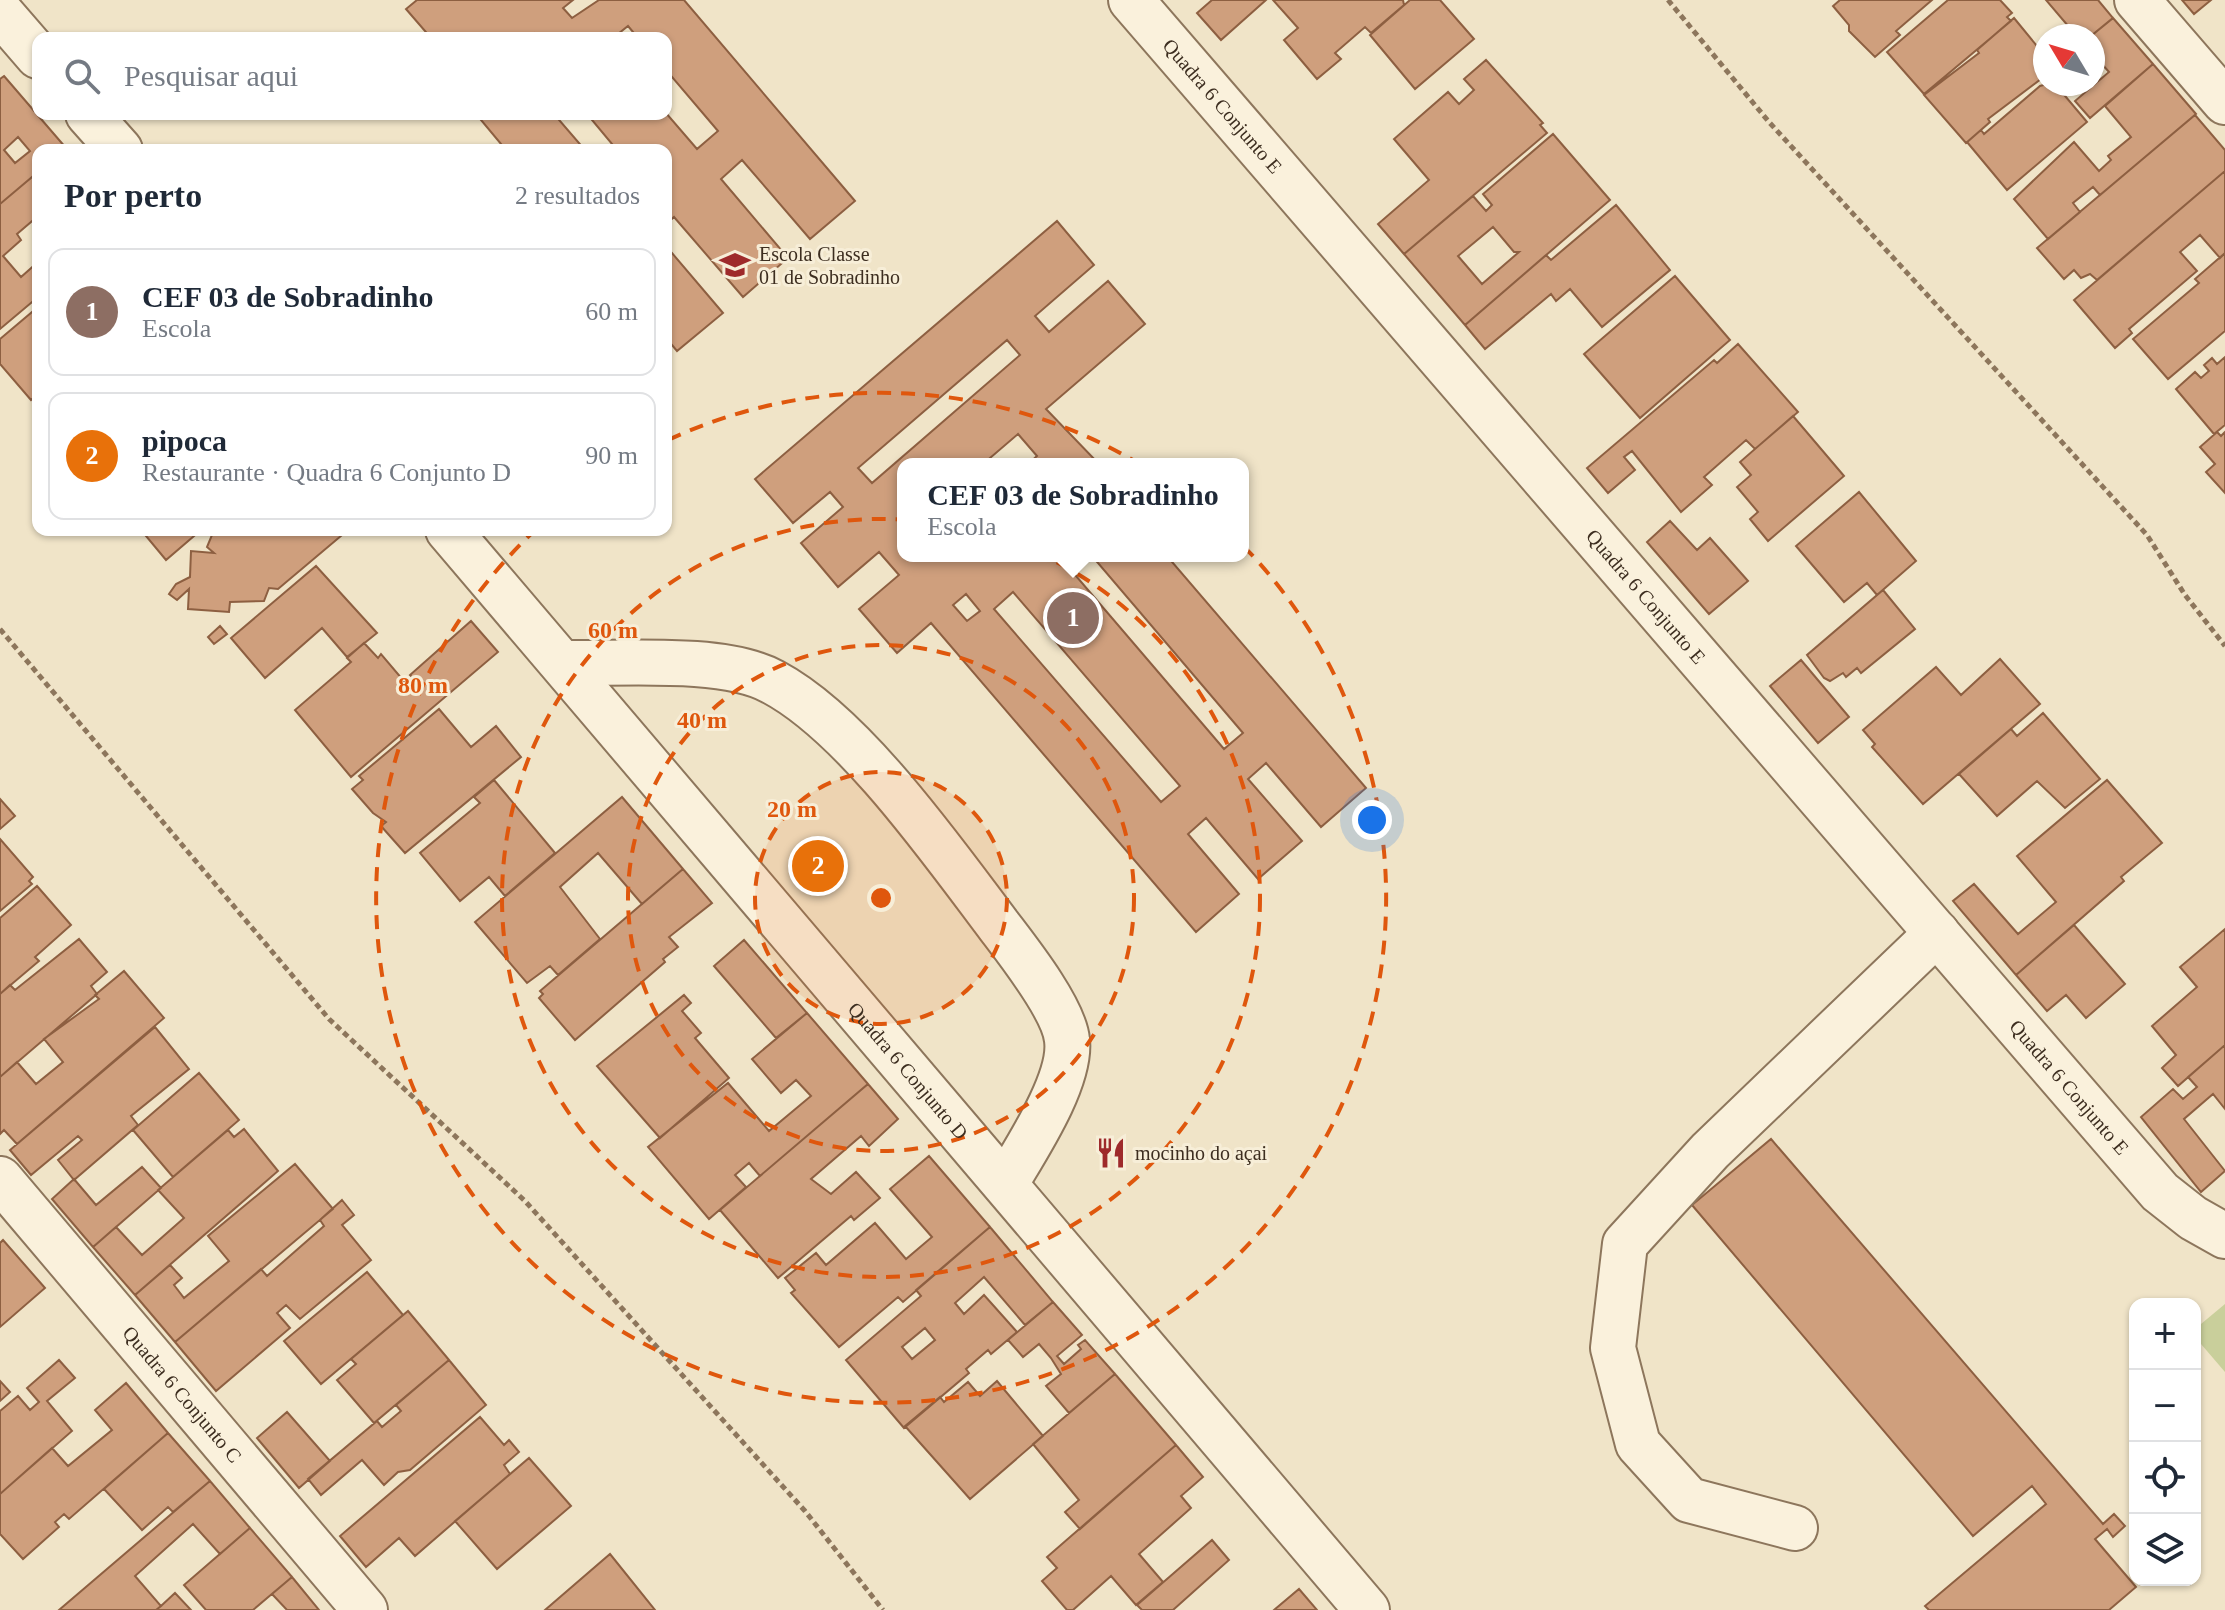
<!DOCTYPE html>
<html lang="pt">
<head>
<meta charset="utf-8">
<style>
  :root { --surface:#fff; --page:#f2f2f3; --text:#1f2937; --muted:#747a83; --line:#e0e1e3; --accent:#1a73e8 }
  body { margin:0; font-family:Georgia,serif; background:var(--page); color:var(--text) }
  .controls { position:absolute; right:24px; bottom:24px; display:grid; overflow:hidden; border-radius:16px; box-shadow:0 2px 6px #0004 }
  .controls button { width:72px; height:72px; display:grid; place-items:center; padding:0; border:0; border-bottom:2px solid var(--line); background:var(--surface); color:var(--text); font:40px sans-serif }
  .compass { position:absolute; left:2033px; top:24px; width:72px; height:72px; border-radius:50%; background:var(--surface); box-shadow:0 2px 6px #0004; rotate:308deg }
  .you { position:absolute; left:1372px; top:820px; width:28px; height:28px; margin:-20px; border:6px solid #fff; border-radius:50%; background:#1a73e8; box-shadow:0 0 0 12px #1a73e833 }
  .badge { display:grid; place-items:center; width:52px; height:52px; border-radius:50%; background:var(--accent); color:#fff; font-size:26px; font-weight:700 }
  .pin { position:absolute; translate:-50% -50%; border:4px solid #fff; box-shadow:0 2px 8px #0006 }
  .popup { position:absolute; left:897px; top:458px; width:352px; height:104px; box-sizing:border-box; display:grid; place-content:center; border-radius:16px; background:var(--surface); filter:drop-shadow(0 2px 6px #0005); font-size:26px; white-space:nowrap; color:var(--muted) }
  .popup b { font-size:30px; color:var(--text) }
  .popup::after { content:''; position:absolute; left:50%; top:100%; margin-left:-16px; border:16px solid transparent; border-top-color:var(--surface) }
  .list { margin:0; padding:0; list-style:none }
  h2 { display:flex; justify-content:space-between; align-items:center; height:104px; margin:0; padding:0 32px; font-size:34px }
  h2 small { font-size:26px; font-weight:400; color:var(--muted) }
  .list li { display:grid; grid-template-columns:52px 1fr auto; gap:24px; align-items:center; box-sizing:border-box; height:128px; margin:0 16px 16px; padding:0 16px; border:2px solid var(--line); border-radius:16px }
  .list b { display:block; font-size:30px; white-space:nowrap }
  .list p { margin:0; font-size:26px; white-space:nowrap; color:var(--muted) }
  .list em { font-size:26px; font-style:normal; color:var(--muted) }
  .icon { flex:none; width:44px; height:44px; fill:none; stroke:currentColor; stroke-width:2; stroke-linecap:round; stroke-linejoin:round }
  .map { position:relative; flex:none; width:2225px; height:1610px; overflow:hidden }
  .search { position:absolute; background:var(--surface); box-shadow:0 2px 6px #0004; left:32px; top:32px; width:640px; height:88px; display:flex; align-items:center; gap:20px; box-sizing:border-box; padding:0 28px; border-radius:16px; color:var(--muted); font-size:30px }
  .panel { position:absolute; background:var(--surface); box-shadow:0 2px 6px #0004; left:32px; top:144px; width:640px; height:392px; border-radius:16px }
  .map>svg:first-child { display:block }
</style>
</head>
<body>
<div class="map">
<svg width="2225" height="1610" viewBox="0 0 2225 1610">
  <rect width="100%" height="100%" fill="#f0e4c8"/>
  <path fill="#c9cf9b" d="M 2225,1304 L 2225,1372 L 2195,1337 L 2195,1329 Z"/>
  <path fill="#cf9f7d" stroke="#8d5f41" stroke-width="2" fill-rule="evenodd" d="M 417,0 L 573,0 L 563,8 L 572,18 L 599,0 L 684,0 L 855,201 L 810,239 L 742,160 L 721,179 L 788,258 L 743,297 L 674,217 L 666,224 L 666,150 L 617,150 L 587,114 L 666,113 L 697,149 L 718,131 L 666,70 L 666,38 L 638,38 L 628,26 L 613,38 L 539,38 L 534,33 L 528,38 L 431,38 L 406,9 Z
    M 1212,0 L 1266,0 L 1221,40 L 1197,13 Z
    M 1273,0 L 1403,0 L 1404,5 L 1371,33 L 1365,27 L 1335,53 L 1341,59 L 1317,79 L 1284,40 L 1298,28 Z
    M 1410,0 L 1440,0 L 1474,39 L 1415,89 L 1370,35 Z
    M 1840,0 L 1932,0 L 1896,31 L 1900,35 L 1875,57 L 1849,31 L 1849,25 L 1833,6 Z
    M 1948,0 L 2000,0 L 2012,13 L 2007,17 L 2011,21 L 1924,94 L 1887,52 Z
    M 2046,0 L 2098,0 L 2113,18 L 2091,36 L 2059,36 L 2069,27 Z
    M 2182,0 L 2211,0 L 2194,14 Z
    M 2014,18 L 2041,51 L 2045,48 L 2045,76 L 1988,119 L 1990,122 L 1966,143 L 1924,95 L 1979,53 L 1977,50 Z
    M 2113,18 L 2153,64 L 2090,118 L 2075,101 L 2109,72 L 2093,54 L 2091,36 Z
    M 1486,60 L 1543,123 L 1540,125 L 1547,133 L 1404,254 L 1378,224 L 1429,180 L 1394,139 L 1448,92 L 1459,104 L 1474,90 L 1464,79 Z
    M 2153,64 L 2196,114 L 2100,195 L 2093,187 L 2073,203 L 2080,212 L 2048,239 L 2014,199 L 2074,142 L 2099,171 L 2111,160 L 2108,156 L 2131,137 L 2105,106 Z
    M 4,76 L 66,148 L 38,150 L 38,172 L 0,204 L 0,79 ZM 18,137 L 30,151 L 15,163 L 4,150 Z
    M 2047,84 L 2055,84 L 2087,122 L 2007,190 L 1967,142 L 1981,130 L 1984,134 L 2040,86 Z
    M 476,114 L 554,114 L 585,150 L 506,150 Z
    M 2195,115 L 2225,150 L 2225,171 L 2097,280 L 2090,274 L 2081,278 L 2074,270 L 2064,279 L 2037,248 Z
    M 1553,134 L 1610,200 L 1465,325 L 1404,254 L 1473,196 L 1486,211 L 1492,205 L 1483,194 ZM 1493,227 L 1514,252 L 1519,252 L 1482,284 L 1458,256 Z
    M 2225,171 L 2225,253 L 2220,258 L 2200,235 L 2180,252 L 2197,271 L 2129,329 L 2132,333 L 2115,348 L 2074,300 Z
    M 38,172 L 38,216 L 17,234 L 21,240 L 3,256 L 21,277 L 38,262 L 38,297 L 0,329 L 0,204 Z
    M 1616,205 L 1670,270 L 1602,327 L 1570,289 L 1556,301 L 1551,294 L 1485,349 L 1465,325 L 1546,255 L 1551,260 Z
    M 1057,221 L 1094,265 L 1035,316 L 1049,332 L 1108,281 L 1145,324 L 1046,409 L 1099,464 L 1028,464 L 1037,456 L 1018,434 L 983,464 L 903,464 L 903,556 L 1059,556 L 1224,749 L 1243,733 L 1092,556 L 1167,556 L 1366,788 L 1321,827 L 1266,763 L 1248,779 L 1302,841 L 1258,879 L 1206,818 L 1188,834 L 1239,894 L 1196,932 L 931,623 L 897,653 L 859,609 L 899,575 L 879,552 L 838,587 L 801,543 L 843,507 L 830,492 L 793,523 L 755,479 ZM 1007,340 L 1020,355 L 872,483 L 858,468 ZM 1013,592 L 1180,786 L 1161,802 L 994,609 ZM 966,594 L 980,611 L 967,621 L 953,605 Z
    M 666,246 L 723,313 L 677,351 L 666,338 Z
    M 2225,253 L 2225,331 L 2168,379 L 2133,339 L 2199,283 L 2195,279 Z
    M 1675,276 L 1730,340 L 1640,418 L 1584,354 Z
    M 38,307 L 38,394 L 31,400 L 0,364 L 0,339 Z
    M 1738,344 L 1798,412 L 1755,449 L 1746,440 L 1704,477 L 1712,485 L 1681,512 L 1632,451 L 1624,457 L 1635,470 L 1608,493 L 1587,468 L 1714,360 L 1717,363 Z
    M 2225,357 L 2225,425 L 2214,434 L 2176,389 L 2195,372 L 2201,378 L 2209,371 L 2204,365 L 2212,358 L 2217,364 Z
    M 1793,416 L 1844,476 L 1768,541 L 1750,519 L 1758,512 L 1737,487 L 1751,475 L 1740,462 Z
    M 2217,432 L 2221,436 L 2225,432 L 2225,493 L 2206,472 L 2215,464 L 2200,447 Z
    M 1859,492 L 1916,561 L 1877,595 L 1867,583 L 1844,602 L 1796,546 Z
    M 1670,521 L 1697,550 L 1710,538 L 1748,581 L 1709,614 L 1647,542 Z
    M 141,530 L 201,530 L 166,560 Z
    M 214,530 L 348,530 L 278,589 L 269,588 L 264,601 L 230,602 L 229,612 L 188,609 L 189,589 L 177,600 L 169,594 L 176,584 L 190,577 L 191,551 L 214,553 L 207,547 Z
    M 316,566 L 377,633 L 347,657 L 322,628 L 265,678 L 231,638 Z
    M 1883,590 L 1915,629 L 1861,673 L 1857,668 L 1846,677 L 1843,673 L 1830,681 L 1824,678 L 1807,655 Z
    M 471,621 L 498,652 L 351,777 L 295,710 L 351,662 L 347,658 L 364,643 L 378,658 L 381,654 L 414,693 L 421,687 L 410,675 Z
    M 220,626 L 227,634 L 214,644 L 208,637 Z
    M 2000,659 L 2040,704 L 1923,804 L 1872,747 L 1875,744 L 1863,730 L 1936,667 L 1961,695 Z
    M 1801,660 L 1849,717 L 1818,743 L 1770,686 Z
    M 439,709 L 471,747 L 496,726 L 521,757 L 405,853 L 381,826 L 386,822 L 373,813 L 352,789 L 363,780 L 359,776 Z
    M 2043,713 L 2100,779 L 2065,808 L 2037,781 L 1997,816 L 1959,774 L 2011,729 L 2017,736 Z
    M 494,780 L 555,853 L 505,896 L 489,877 L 460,901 L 420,853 L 480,803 L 474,797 Z
    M 2107,780 L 2162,843 L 2121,877 L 2124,881 L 2016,975 L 1953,901 L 1974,884 L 2018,934 L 2056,902 L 2017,856 Z
    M 622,797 L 683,869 L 642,904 L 598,853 L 560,887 L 600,939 L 558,975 L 550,966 L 527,983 L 475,922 Z
    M 0,799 L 15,816 L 0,829 Z
    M 0,839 L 33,877 L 29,881 L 32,884 L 0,911 Z
    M 683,869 L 712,903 L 669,937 L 678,947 L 663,959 L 665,962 L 575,1040 L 539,998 L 543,994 L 540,991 Z
    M 37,886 L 71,925 L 35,957 L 39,961 L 0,994 L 0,918 Z
    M 2074,925 L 2125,984 L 2086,1018 L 2066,995 L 2047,1011 L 2016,975 Z
    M 2225,929 L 2225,1045 L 2178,1086 L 2162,1068 L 2176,1055 L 2152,1026 L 2197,987 L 2180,967 Z
    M 79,939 L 107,972 L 91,986 L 97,994 L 0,1077 L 0,994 L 10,985 L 15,990 Z
    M 744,940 L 807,1013 L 776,1038 L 714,966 Z
    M 124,971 L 164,1018 L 17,1144 L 4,1130 L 0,1134 L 0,1077 L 17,1062 L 36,1084 L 63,1062 L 44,1039 L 99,999 L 95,995 Z
    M 684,995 L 691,1003 L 682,1011 L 701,1033 L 695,1038 L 729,1078 L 660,1138 L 597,1066 Z
    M 807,1013 L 868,1084 L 760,1176 L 749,1163 L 735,1175 L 746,1187 L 709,1219 L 648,1147 L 728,1083 L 769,1131 L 811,1096 L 796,1080 L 781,1093 L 752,1059 Z
    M 155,1027 L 189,1069 L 131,1116 L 138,1125 L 74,1180 L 58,1160 L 82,1140 L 78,1136 L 31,1175 L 10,1150 Z
    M 2225,1045 L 2225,1109 L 2213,1094 L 2184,1119 L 2225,1171 L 2201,1192 L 2141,1117 L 2173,1089 L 2183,1099 L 2197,1087 L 2188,1077 Z
    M 199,1073 L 239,1120 L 173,1177 L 133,1130 Z
    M 868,1084 L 898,1119 L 869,1146 L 861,1136 L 811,1179 L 831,1194 L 856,1172 L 880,1198 L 854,1220 L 851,1216 L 778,1278 L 720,1210 Z
    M 244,1129 L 278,1171 L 135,1295 L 93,1247 L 116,1227 L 142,1255 L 184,1218 L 158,1190 L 228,1130 L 234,1137 Z
    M 1771,1139 L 2103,1524 L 2114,1514 L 2125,1526 L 2113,1537 L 2107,1529 L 2095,1539 L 2136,1587 L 2109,1610 L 1929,1610 L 1925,1606 L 2046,1504 L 2032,1486 L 1973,1536 L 1692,1205 Z
    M 929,1156 L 990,1227 L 903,1302 L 898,1297 L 839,1347 L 791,1293 L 795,1290 L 785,1278 L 816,1253 L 826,1265 L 875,1223 L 906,1259 L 932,1237 L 890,1189 Z
    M 295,1164 L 333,1209 L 175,1342 L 135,1295 L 170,1265 L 182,1278 L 174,1285 L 184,1298 L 229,1261 L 208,1236 Z
    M 142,1167 L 161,1188 L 93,1247 L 52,1199 L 74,1179 L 96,1205 Z
    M 342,1200 L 354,1215 L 342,1225 L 371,1260 L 300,1319 L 286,1305 L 277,1313 L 290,1328 L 216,1391 L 175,1342 L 261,1269 L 267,1276 L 324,1226 L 320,1220 Z
    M 990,1227 L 1053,1302 L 1025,1325 L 984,1277 L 955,1303 L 964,1314 L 984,1295 L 1017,1332 L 991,1354 L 988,1350 L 966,1369 L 969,1373 L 904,1428 L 846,1360 L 921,1296 L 916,1290 ZM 925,1328 L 935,1340 L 912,1359 L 902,1347 Z
    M 3,1240 L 45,1288 L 0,1327 L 0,1243 Z
    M 367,1272 L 403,1315 L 321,1384 L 284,1341 Z
    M 1053,1302 L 1082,1335 L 1057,1356 L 1064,1364 L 1081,1349 L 1078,1345 L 1085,1340 L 1115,1374 L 1069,1413 L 1046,1386 L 1061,1374 L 1051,1358 L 1039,1344 L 1023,1357 L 1008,1340 Z
    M 408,1311 L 449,1360 L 374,1423 L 337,1380 L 356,1364 L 351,1359 Z
    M 59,1360 L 75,1378 L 47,1401 L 72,1431 L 0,1494 L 0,1411 L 18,1396 L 30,1410 L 39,1402 L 27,1388 Z
    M 449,1360 L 486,1405 L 410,1470 L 398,1472 L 384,1485 L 362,1460 L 321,1495 L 308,1479 L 377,1421 L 382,1427 L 401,1411 L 396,1405 Z
    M 1115,1374 L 1176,1445 L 1080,1529 L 1065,1512 L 1079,1500 L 1033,1444 Z
    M 0,1381 L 10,1392 L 0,1401 Z
    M 997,1381 L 1043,1436 L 970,1499 L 905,1426 L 940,1397 L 944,1402 L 968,1382 L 980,1396 Z
    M 126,1383 L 168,1433 L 69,1519 L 64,1514 L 55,1522 L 59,1527 L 23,1559 L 0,1534 L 0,1494 L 52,1448 L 68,1466 L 112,1430 L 95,1410 Z
    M 287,1412 L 330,1461 L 299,1488 L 257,1438 Z
    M 480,1417 L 504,1445 L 509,1440 L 519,1452 L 504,1465 L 510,1474 L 415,1556 L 399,1538 L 366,1567 L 340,1536 Z
    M 168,1433 L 210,1481 L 173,1512 L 168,1507 L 142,1530 L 104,1489 Z
    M 1176,1445 L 1203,1477 L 1181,1496 L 1191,1508 L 1139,1554 L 1163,1582 L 1136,1605 L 1111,1576 L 1073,1610 L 1067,1610 L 1042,1581 L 1057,1568 L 1047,1557 Z
    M 529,1458 L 571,1506 L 497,1569 L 455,1521 Z
    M 210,1481 L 250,1528 L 220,1554 L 193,1524 L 135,1576 L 161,1606 L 156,1610 L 59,1610 Z
    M 250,1528 L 292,1577 L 253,1610 L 206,1610 L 184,1585 Z
    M 1212,1540 L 1229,1560 L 1173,1610 L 1142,1610 L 1137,1605 Z
    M 610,1554 L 655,1610 L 545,1610 Z
    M 292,1577 L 319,1610 L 287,1610 L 272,1594 Z
    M 1299,1589 L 1317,1610 L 1274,1610 Z
    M 175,1593 L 191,1610 L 156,1610 L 161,1606 Z"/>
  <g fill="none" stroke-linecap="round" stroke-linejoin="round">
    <g stroke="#8d765c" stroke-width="48">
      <g id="minor">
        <path id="s1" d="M 1131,0 L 2160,1192 L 2193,1218 L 2225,1236"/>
        <path d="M 2137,0 L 2225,102"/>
        <path d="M 0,12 L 38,56"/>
        <path d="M 88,114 L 120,150"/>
        <path id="s2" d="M 448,530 L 1367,1610"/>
        <path d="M 563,663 C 620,664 725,655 773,682 C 854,725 943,852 999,926 C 1018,951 1064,1009 1067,1040 C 1072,1080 1026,1149 1006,1183"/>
        <path id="s3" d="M 0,1179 L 365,1610"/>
        <path d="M 1795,1528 L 1689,1500 L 1638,1444 L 1613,1348 L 1625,1244 L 1710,1151 L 1937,933"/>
      </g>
    </g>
    <path stroke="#8d765c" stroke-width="5" stroke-dasharray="6 4" stroke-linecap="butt" d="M 1668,0 L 1769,122 L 2147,535 L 2185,595 L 2225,646
      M 0,629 L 329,1019 L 525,1201 L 805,1511 L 883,1610"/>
    <use href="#minor" stroke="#faf1dc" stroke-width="44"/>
  </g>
  <circle cx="881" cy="898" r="126" fill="#df570d" fill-opacity=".12"/>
  <g fill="none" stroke="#df570d" stroke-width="4" stroke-dasharray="14 10">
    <circle cx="881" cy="898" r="126"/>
    <circle cx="881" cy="898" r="253"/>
    <circle cx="881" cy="898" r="379"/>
    <path d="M668 440A505 505 0 1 1 533 532"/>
  </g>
  <defs>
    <g id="school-bare" transform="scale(2.4)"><path d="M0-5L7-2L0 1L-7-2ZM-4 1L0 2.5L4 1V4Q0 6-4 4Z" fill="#9e2a2b" stroke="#f7eed8" stroke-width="2.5" paint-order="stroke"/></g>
    <g id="restaurant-bare" transform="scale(2.4)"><path d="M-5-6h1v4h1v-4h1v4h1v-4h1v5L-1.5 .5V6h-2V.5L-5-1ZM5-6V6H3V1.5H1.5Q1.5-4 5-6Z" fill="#9e2a2b" stroke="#f7eed8" stroke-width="2.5" paint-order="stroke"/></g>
  </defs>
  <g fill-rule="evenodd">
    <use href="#school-bare" x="735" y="265"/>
    <use href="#restaurant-bare" x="1111" y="1153"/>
  </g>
  <g text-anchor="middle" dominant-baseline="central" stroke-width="6" stroke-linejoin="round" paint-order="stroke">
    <g font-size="20" fill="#3d2e20" stroke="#f7eed8">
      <text stroke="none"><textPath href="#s1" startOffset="140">Quadra 6 Conjunto E</textPath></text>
      <text stroke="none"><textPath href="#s1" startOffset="788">Quadra 6 Conjunto E</textPath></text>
      <text stroke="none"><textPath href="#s2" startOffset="710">Quadra 6 Conjunto D</textPath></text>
      <text stroke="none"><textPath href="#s1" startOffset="1436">Quadra 6 Conjunto E</textPath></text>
      <text stroke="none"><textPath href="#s3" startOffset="282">Quadra 6 Conjunto C</textPath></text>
    </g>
    <g font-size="20" fill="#3d2e20" stroke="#f7eed8" text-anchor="start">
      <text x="759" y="254">Escola Classe<tspan x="759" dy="23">01 de Sobradinho</tspan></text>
      <text x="1135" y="1153">mocinho do açai</text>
    </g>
  </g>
  <circle cx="881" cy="898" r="12" fill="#df570d" stroke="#f7eed8" stroke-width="4"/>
  <g font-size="24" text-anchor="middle" font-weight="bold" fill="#df570d" stroke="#f7eed8" stroke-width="6" stroke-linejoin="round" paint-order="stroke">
    <text x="613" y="638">60 m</text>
    <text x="423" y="693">80 m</text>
    <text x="702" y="728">40 m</text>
    <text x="792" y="817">20 m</text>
  </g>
</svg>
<div class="controls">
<button>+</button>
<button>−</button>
<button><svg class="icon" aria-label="locate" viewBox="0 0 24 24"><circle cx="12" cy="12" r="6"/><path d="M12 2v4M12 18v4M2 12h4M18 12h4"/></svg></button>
<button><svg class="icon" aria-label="layers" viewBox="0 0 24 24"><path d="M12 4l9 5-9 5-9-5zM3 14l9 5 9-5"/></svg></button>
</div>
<svg class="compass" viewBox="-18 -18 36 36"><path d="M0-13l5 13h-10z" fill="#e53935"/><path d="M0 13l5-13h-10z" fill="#747a83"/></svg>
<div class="you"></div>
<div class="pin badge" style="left:1073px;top:618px;background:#8d6e63">1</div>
<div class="popup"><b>CEF 03 de Sobradinho</b>Escola</div>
<div class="pin badge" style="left:818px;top:866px;background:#e8710a">2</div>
<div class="search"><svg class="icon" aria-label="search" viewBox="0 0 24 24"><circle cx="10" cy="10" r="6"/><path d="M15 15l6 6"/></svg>Pesquisar aqui</div>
<section class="panel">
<h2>Por perto<small>2 resultados</small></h2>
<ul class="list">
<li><span class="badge" style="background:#8d6e63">1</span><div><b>CEF 03 de Sobradinho</b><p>Escola</p></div><em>60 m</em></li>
<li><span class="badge" style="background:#e8710a">2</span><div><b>pipoca</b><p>Restaurante · Quadra 6 Conjunto D</p></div><em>90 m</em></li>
</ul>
</section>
</div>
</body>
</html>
